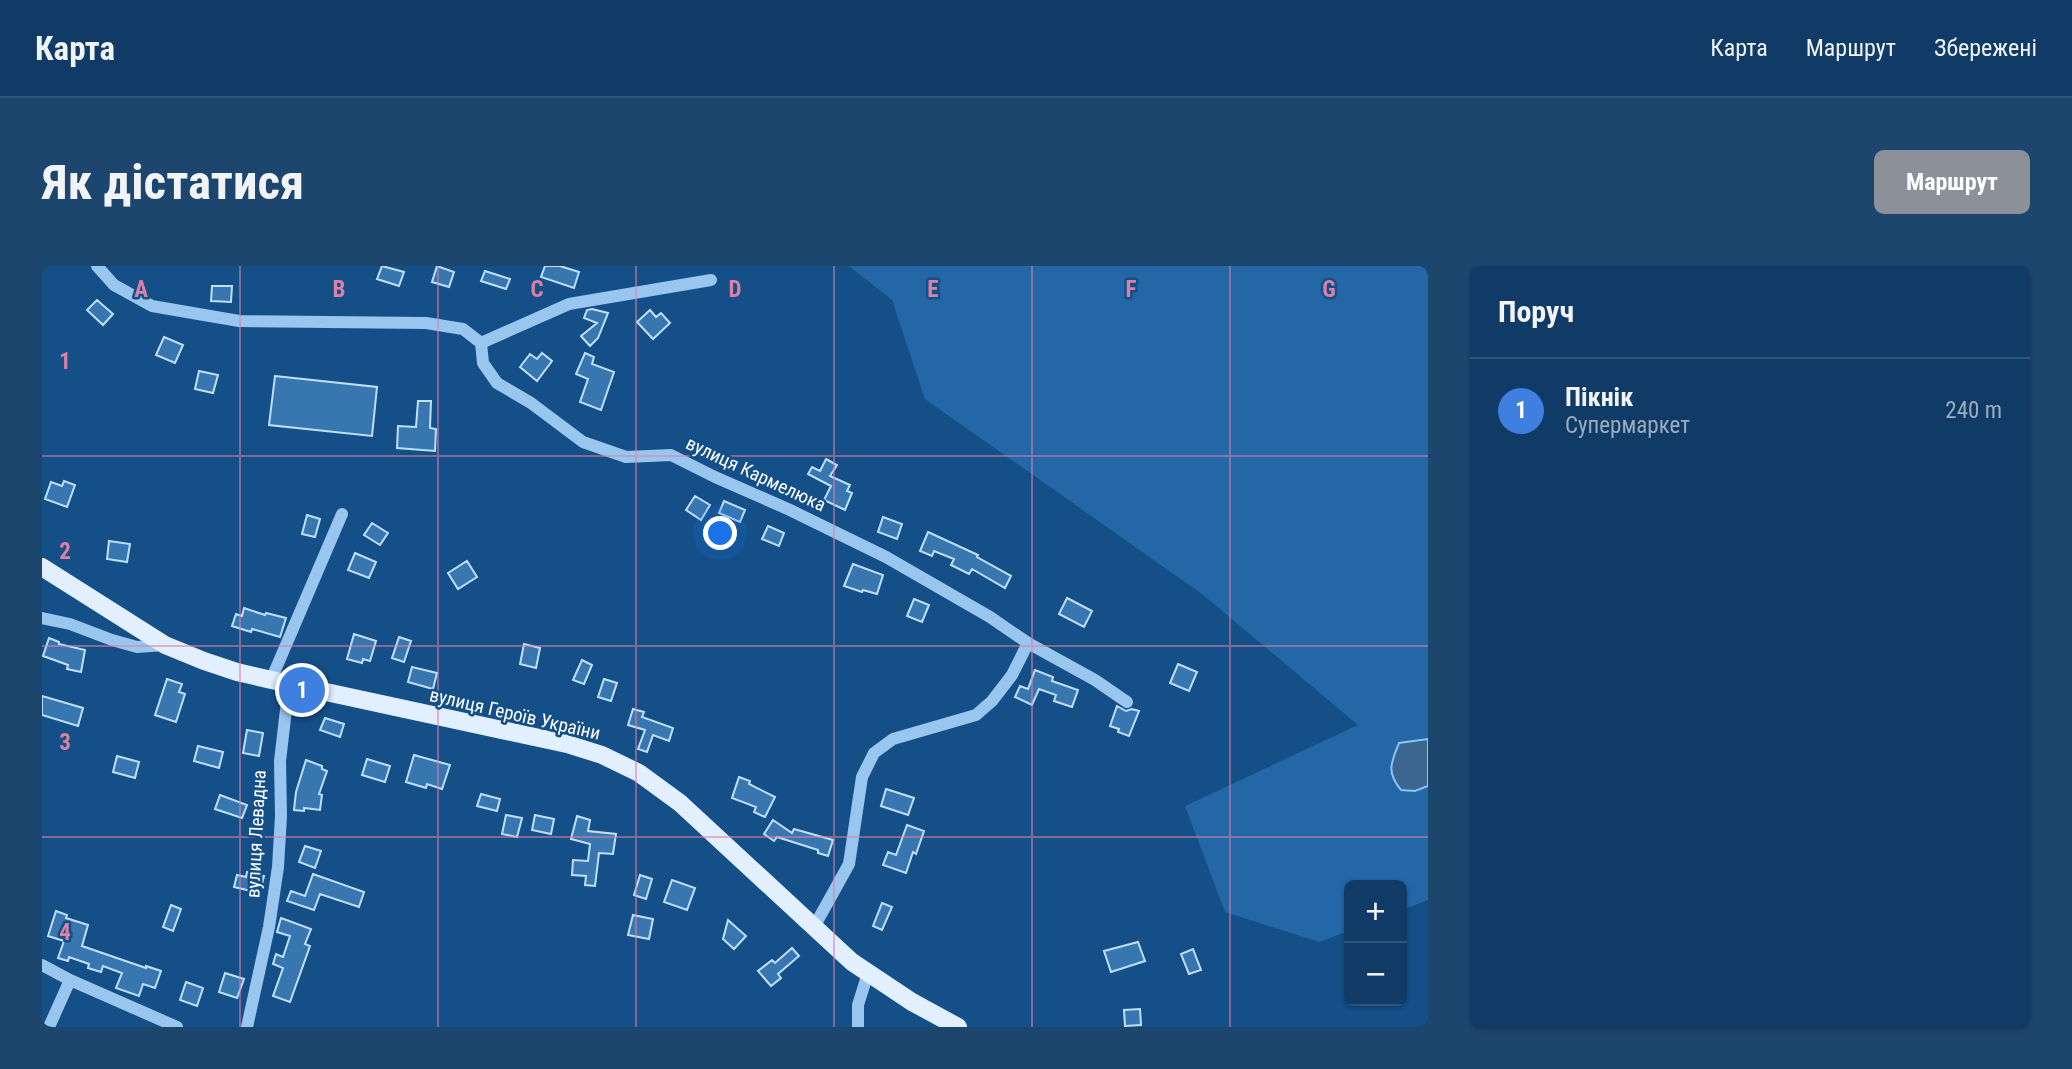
<!DOCTYPE html>
<html lang="uk">
<head>
<meta charset="utf-8">
<style>
  :root { --surface:#0f3b66; --page:#1d466f; --text:#f1f3f6; --muted:#9badbf; --line:#2f557a; --accent:#8c9099 }
  body { margin:0; font-family:"Roboto Condensed",sans-serif; background:var(--page); color:var(--text) }
  .controls { position:absolute; right:21px; bottom:21px; display:grid; overflow:hidden; border-radius:10px; box-shadow:0 2px 5px #0004 }
  .controls button { width:63px; height:63px; display:grid; place-items:center; padding:0; border:0; border-bottom:2px solid var(--line); background:var(--surface); color:var(--text); font:35px sans-serif }
  .you { position:absolute; left:679px; top:268px; width:24px; height:24px; margin:-18px; border:5px solid #fff; border-radius:50%; background:#1a73e8; box-shadow:0 0 0 10px #1a73e833 }
  .badge { display:grid; place-items:center; width:46px; height:46px; border-radius:50%; background:var(--accent); color:#fff; font-size:23px; font-weight:700 }
  .pin { position:absolute; translate:-50% -50%; border:4px solid #fff; box-shadow:0 2px 7px #0006 }
  .list { margin:0; padding:0; list-style:none }
  h2 { display:flex; justify-content:space-between; align-items:center; height:91px; margin:0; padding:0 28px; font-size:30px }
  h2 small { font-size:23px; font-weight:400; color:var(--muted) }
  .list li { display:grid; grid-template-columns:46px 1fr auto; gap:21px; align-items:center; box-sizing:border-box; height:105px; padding:0 28px; border-top:2px solid var(--line) }
  .list b { display:block; font-size:26px; white-space:nowrap }
  .list p { margin:0; font-size:23px; white-space:nowrap; color:var(--muted) }
  .list em { font-size:23px; font-style:normal; color:var(--muted) }
  .map { position:relative; flex:none; width:1386px; height:761px; overflow:hidden; border-radius:10px }
  header { display:flex; align-items:center; gap:42px; box-sizing:border-box; height:98px; padding:0 35px; background:var(--surface); border-bottom:2px solid var(--line) }
  header strong { font-size:33px }
  nav { display:flex; gap:38px; margin-inline-start:auto; font-size:24px }
  .intro { display:flex; align-items:center; justify-content:space-between; box-sizing:border-box; height:168px; padding:0 42px }
  h1 { margin:0; font-size:49px }
  .button { padding:18px 32px; border-radius:10px; background:var(--accent); color:#fff; font-size:24px; font-weight:700 }
  main { display:flex; gap:42px; padding:0 42px }
  aside { flex:1; background:var(--surface); border-radius:10px; box-shadow:0 2px 5px #0004 }
  .map>svg:first-child { display:block }
</style>
</head>
<body>
<header>
<strong>Карта</strong>
<nav><a>Карта</a><a>Маршрут</a><a>Збережені</a></nav>
</header>
<div class="intro"><h1>Як дістатися</h1><a class="button">Маршрут</a></div>
<main>
<div class="map">
<svg width="1386" height="761" viewBox="0 0 1386 761">
  <rect width="100%" height="100%" fill="#144f88"/>
  <path fill="#2367a6" d="M 807,0 L 1386,0 L 1386,634 L 1360,644 L 1360,619 L 1307,619 L 1307,665 L 1277,676 L 1183,646 L 1143,540 L 1316,459 L 1160,328 L 883,133 L 850,34 Z"/>
  <path fill="#3a6690" stroke="#8bc3f2" stroke-width="2" d="M 1386,473 L 1386,520 L 1373,525 L 1359,524 C 1344,506 1349,497 1357,477 Z"/>
  <path fill="#3876b0" stroke="#bfdffb" stroke-width="2" d="M 340,0 L 362,6 L 357,20 L 335,13 Z
    M 395,0 L 412,6 L 407,21 L 390,16 Z
    M 503,0 L 518,0 L 537,6 L 532,22 L 499,11 Z
    M 443,5 L 468,13 L 464,23 L 439,15 Z
    M 170,20 L 190,20 L 189,36 L 169,35 Z
    M 55,34 L 71,48 L 61,59 L 45,44 Z
    M 550,43 L 566,47 L 556,72 L 548,80 L 539,70 L 555,57 L 542,52 L 545,44 Z
    M 608,44 L 614,51 L 619,47 L 628,57 L 611,73 L 595,56 Z
    M 122,71 L 141,79 L 133,97 L 114,89 Z
    M 500,87 L 510,95 L 495,115 L 478,101 L 488,88 L 495,93 Z
    M 543,87 L 552,91 L 550,98 L 572,106 L 559,144 L 538,136 L 546,113 L 534,108 Z
    M 157,105 L 176,109 L 171,127 L 153,123 Z
    M 233,110 L 335,121 L 330,170 L 227,159 Z
    M 376,135 L 389,135 L 388,162 L 394,163 L 393,185 L 355,182 L 356,160 L 374,161 Z
    M 784,193 L 795,199 L 788,210 L 808,219 L 805,225 L 810,227 L 803,244 L 782,234 L 789,220 L 766,208 L 770,201 L 778,205 Z
    M 22,215 L 33,219 L 25,241 L 3,233 L 9,216 L 20,220 Z
    M 653,230 L 668,239 L 659,254 L 644,244 Z
    M 682,235 L 703,244 L 698,256 L 677,247 Z
    M 265,249 L 278,253 L 273,271 L 260,268 Z
    M 841,251 L 860,258 L 855,273 L 836,266 Z
    M 330,257 L 346,267 L 338,279 L 322,269 Z
    M 726,260 L 742,267 L 737,280 L 720,273 Z
    M 886,266 L 936,289 L 935,291 L 969,310 L 963,322 L 930,303 L 927,308 L 909,299 L 912,293 L 892,285 L 890,290 L 878,285 Z
    M 67,275 L 88,278 L 85,296 L 65,293 Z
    M 313,287 L 334,296 L 327,312 L 306,304 Z
    M 425,295 L 435,311 L 416,323 L 406,307 Z
    M 811,298 L 841,309 L 835,328 L 821,324 L 820,326 L 802,320 Z
    M 1025,332 L 1050,345 L 1042,361 L 1017,348 Z
    M 872,333 L 887,339 L 880,356 L 865,350 Z
    M 202,342 L 223,349 L 224,347 L 244,352 L 238,371 L 210,363 L 209,366 L 190,360 L 194,348 L 200,350 Z
    M 312,368 L 334,375 L 328,395 L 321,393 L 320,397 L 305,393 Z
    M 357,371 L 369,375 L 362,396 L 350,392 Z
    M 7,372 L 17,376 L 17,378 L 43,384 L 39,406 L 25,403 L 26,399 L 1,390 Z
    M 482,378 L 498,382 L 494,402 L 478,398 Z
    M 540,394 L 550,399 L 542,418 L 531,414 Z
    M 1136,398 L 1155,406 L 1147,425 L 1128,417 Z
    M 370,401 L 395,407 L 391,423 L 366,416 Z
    M 993,404 L 1011,411 L 1010,415 L 1036,424 L 1030,441 L 1012,435 L 1014,429 L 997,423 L 990,439 L 973,431 L 978,420 L 986,423 Z
    M 125,413 L 140,418 L 137,426 L 143,428 L 134,456 L 113,449 Z
    M 562,413 L 575,417 L 569,435 L 556,431 Z
    M 0,430 L 41,442 L 36,460 L 0,449 Z
    M 1075,440 L 1084,445 L 1090,443 L 1097,445 L 1087,470 L 1076,466 L 1077,463 L 1068,460 Z
    M 591,443 L 602,446 L 600,451 L 631,462 L 627,475 L 611,469 L 605,486 L 596,483 L 603,464 L 586,459 Z
    M 283,452 L 302,458 L 298,471 L 278,464 Z
    M 205,464 L 221,467 L 217,490 L 201,487 Z
    M 156,480 L 181,486 L 177,502 L 152,495 Z
    M 372,489 L 408,499 L 400,523 L 385,518 L 384,522 L 364,516 Z
    M 75,490 L 97,496 L 93,512 L 71,506 Z
    M 325,493 L 348,500 L 343,516 L 320,509 Z
    M 264,494 L 280,500 L 280,503 L 285,505 L 277,528 L 280,529 L 278,544 L 262,542 L 262,545 L 252,544 L 254,526 Z
    M 697,511 L 708,515 L 707,518 L 733,531 L 723,551 L 712,546 L 714,541 L 690,532 Z
    M 844,523 L 872,532 L 866,549 L 839,540 Z
    M 439,528 L 458,533 L 455,545 L 435,540 Z
    M 178,529 L 205,539 L 200,552 L 173,543 Z
    M 464,549 L 480,552 L 475,571 L 460,568 Z
    M 493,549 L 512,553 L 509,568 L 490,564 Z
    M 535,550 L 548,554 L 546,565 L 574,568 L 571,588 L 557,587 L 553,620 L 543,619 L 544,610 L 530,609 L 531,594 L 546,595 L 548,578 L 529,573 Z
    M 731,554 L 750,567 L 752,563 L 791,574 L 786,590 L 776,587 L 776,584 L 735,571 L 732,575 L 722,568 Z
    M 865,559 L 882,565 L 874,588 L 871,586 L 864,607 L 841,599 L 846,586 L 854,589 Z
    M 263,580 L 279,585 L 273,602 L 257,596 Z
    M 205,606 L 222,610 L 218,626 L 210,623 L 209,625 L 192,621 L 195,609 L 204,611 Z
    M 271,608 L 322,626 L 317,641 L 278,628 L 272,644 L 245,635 L 249,625 L 263,630 Z
    M 598,609 L 610,613 L 604,633 L 592,629 Z
    M 630,614 L 653,622 L 645,644 L 622,636 Z
    M 840,637 L 850,641 L 840,664 L 831,660 Z
    M 129,639 L 139,643 L 131,665 L 121,661 Z
    M 14,645 L 25,649 L 24,652 L 46,659 L 40,680 L 104,702 L 104,700 L 119,705 L 113,722 L 101,718 L 97,730 L 74,722 L 80,707 L 61,700 L 59,706 L 46,702 L 47,698 L 27,691 L 26,695 L 16,692 L 22,675 L 6,670 Z
    M 591,649 L 611,653 L 607,673 L 586,669 Z
    M 239,652 L 269,663 L 263,678 L 268,680 L 248,736 L 231,730 L 241,702 L 231,698 L 234,688 L 241,691 L 248,670 L 235,666 Z
    M 686,654 L 704,670 L 692,683 L 681,673 Z
    M 1096,676 L 1103,695 L 1069,706 L 1062,685 Z
    M 750,682 L 757,690 L 736,708 L 739,712 L 729,720 L 716,705 L 730,694 L 733,697 Z
    M 1151,683 L 1159,704 L 1147,708 L 1139,688 Z
    M 183,707 L 202,713 L 195,732 L 177,726 Z
    M 144,716 L 161,722 L 155,740 L 138,734 Z
    M 1098,743 L 1099,759 L 1083,760 L 1082,744 Z"/>
  <g fill="none" stroke-linecap="round" stroke-linejoin="round">
    <path stroke="#99c6ef" stroke-width="12" d="M 55,0 L 72,19 L 110,40 L 197,55 L 384,57 L 421,63 L 439,77 L 441,97 L 455,117 L 489,137 L 541,176 L 584,191 L 629,189 L 673,211 L 748,244 L 844,291 L 948,351 L 986,377 L 1053,414 L 1085,436
      M 439,77 L 527,38 L 669,14
      M 0,352 L 28,358 L 70,374 L 95,381 L 123,379
      M 229,414 L 300,248
      M 772,661 L 807,598 L 820,511 L 832,487 L 851,473 L 934,449 L 950,435 L 970,409 L 986,377
      M 0,699 L 28,714 L 135,761
      M 7,761 L 28,714
      M 205,761 L 227,661 L 236,601 L 239,550 L 238,495 L 247,418
      M 816,761 L 816,739 L 826,707"/>
    <path stroke="#e1efff" stroke-width="18" d="M 0,301 L 123,379 L 162,395 L 195,406 L 247,418 L 525,478 L 560,489 L 597,507 L 638,537 L 810,696 L 870,736 L 916,761"/>
  </g>
  <path fill="none" stroke="#dd80a5" stroke-width="2" stroke-opacity="0.55" d="M 198,0 L 198,761M 396,0 L 396,761M 594,0 L 594,761M 792,0 L 792,761M 990,0 L 990,761M 1188,0 L 1188,761M 0,190 L 1386,190M 0,380 L 1386,380M 0,571 L 1386,571"/>
  <g text-anchor="middle" dominant-baseline="central" stroke-width="5" stroke-linejoin="round" paint-order="stroke">
    <g font-size="19" fill="#fff" stroke="#144f88">
      <text transform="translate(714 208) rotate(25)">вулиця Кармелюка</text>
      <text transform="translate(473 448) rotate(13)">вулиця Героїв України</text>
      <text transform="translate(214 568) rotate(-87)">вулиця Левадна</text>
    </g>
  </g>
  <g font-size="23" text-anchor="middle" font-weight="bold" fill="#dd80a5" stroke="#144f88" stroke-width="5" stroke-linejoin="round" paint-order="stroke">
    <text x="99" y="31">A</text>
    <text x="297" y="31">B</text>
    <text x="495" y="31">C</text>
    <text x="693" y="31">D</text>
    <text x="891" y="31">E</text>
    <text x="1089" y="31">F</text>
    <text x="1287" y="31">G</text>
    <text x="23" y="103">1</text>
    <text x="23" y="293">2</text>
    <text x="23" y="484">3</text>
    <text x="23" y="674">4</text>
  </g>
</svg>
<div class="controls">
<button>+</button>
<button>−</button>
</div>
<div class="you"></div>
<div class="pin badge" style="left:260px;top:424px;background:#3f7fe0">1</div>
</div>
<aside>
<h2>Поруч<small></small></h2>
<ul class="list">
<li><span class="badge" style="background:#3f7fe0">1</span><div><b>Пікнік</b><p>Супермаркет</p></div><em>240 m</em></li>
</ul>
</aside>
</main>
</body>
</html>
